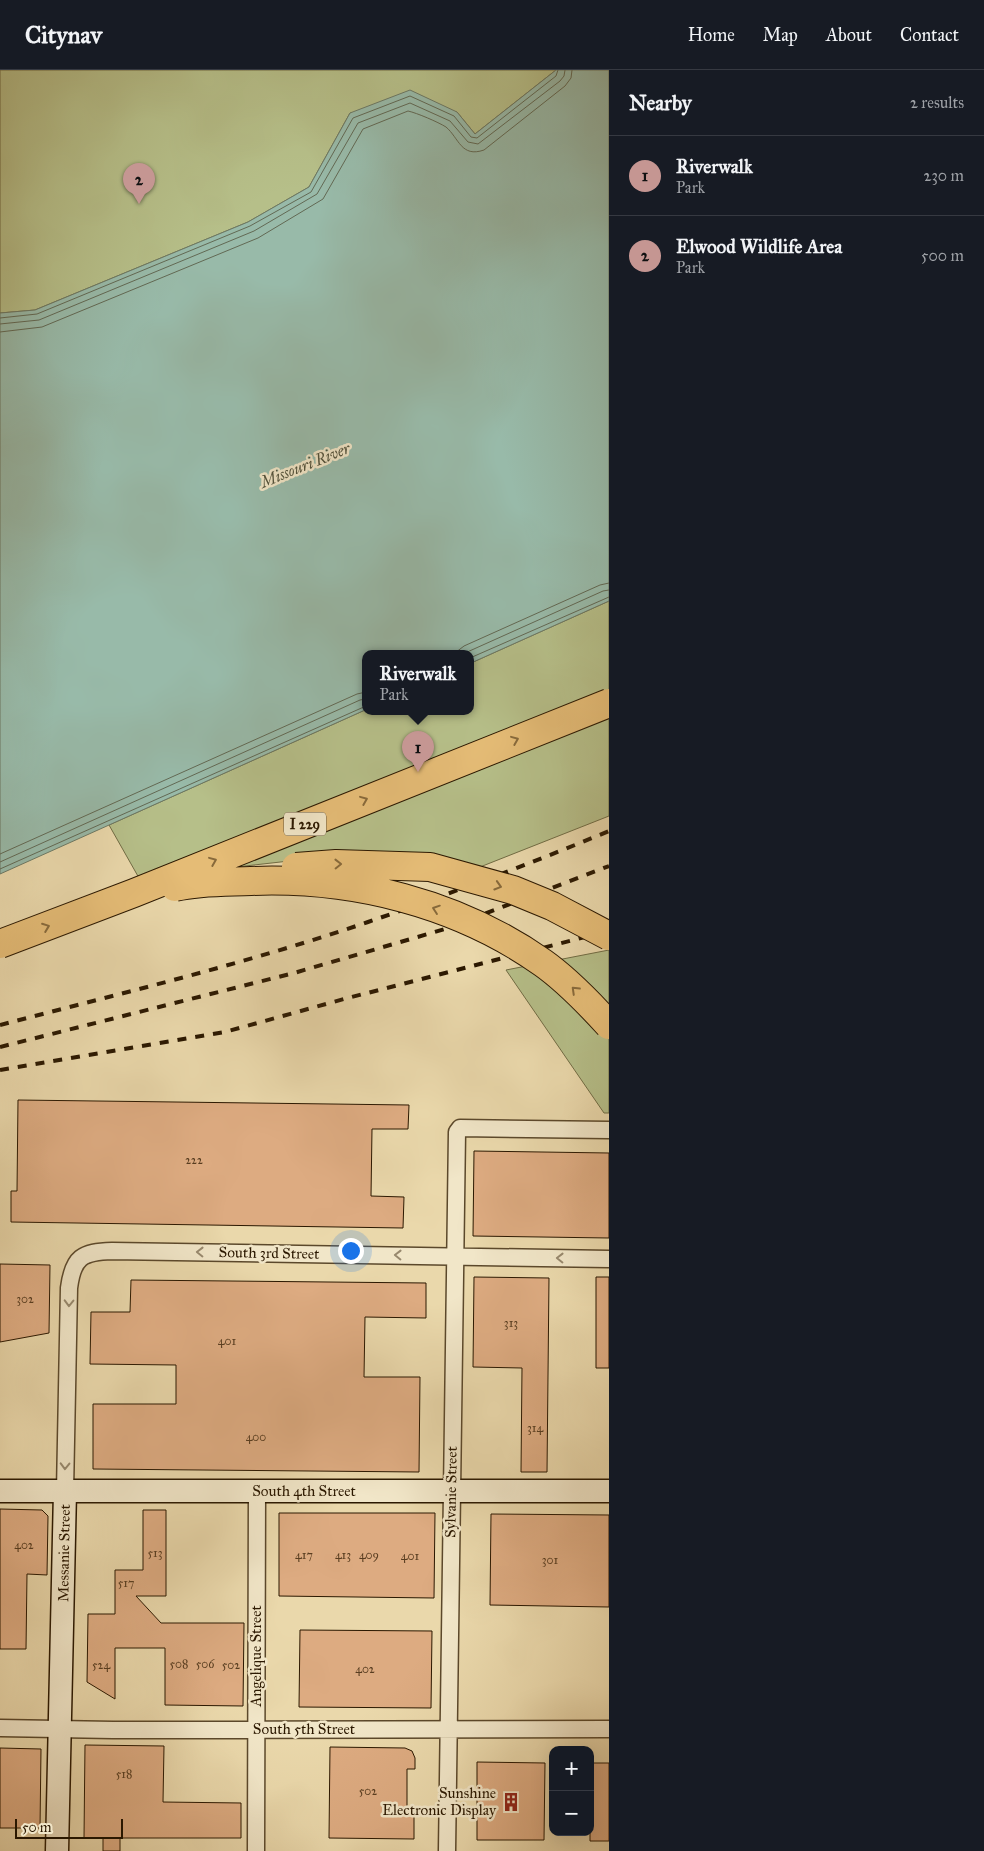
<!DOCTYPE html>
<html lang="en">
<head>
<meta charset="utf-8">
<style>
  :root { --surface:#171b24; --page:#20242c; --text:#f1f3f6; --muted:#9ea1a6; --line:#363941; --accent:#c59692 }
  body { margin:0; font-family:"IM FELL Great Primer",serif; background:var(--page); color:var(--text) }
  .controls { position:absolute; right:15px; bottom:15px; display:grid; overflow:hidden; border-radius:10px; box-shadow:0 5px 20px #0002 }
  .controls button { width:45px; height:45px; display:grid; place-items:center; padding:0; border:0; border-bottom:1px solid var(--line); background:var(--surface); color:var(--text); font:25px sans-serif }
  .scale { position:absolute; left:15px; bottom:12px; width:108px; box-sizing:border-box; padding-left:5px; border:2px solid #2b1800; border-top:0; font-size:14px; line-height:18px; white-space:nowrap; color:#2b1800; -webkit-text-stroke:4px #f1e6c8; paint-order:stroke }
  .you { position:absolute; left:350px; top:1180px; width:18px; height:18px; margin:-12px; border:4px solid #fff; border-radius:50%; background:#1a73e8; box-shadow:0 0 0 8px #1a73e833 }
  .badge { display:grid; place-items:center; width:32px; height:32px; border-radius:50%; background:var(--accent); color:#111; font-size:16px; font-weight:700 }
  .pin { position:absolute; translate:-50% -41px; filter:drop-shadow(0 1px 2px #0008) }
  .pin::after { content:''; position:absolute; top:26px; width:18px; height:15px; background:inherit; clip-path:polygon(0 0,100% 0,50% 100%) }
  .popup { position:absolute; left:362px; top:580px; width:112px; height:65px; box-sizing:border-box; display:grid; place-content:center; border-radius:10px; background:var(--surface); filter:drop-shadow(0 1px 4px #0005); font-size:16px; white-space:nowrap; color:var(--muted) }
  .popup b { font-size:19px; color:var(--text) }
  .popup::after { content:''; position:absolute; left:50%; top:100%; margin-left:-10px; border:10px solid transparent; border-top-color:var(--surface) }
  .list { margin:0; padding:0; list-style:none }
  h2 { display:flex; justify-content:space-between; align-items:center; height:65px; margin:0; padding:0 20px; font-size:21px }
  h2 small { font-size:16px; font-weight:400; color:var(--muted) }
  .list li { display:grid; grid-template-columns:32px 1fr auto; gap:15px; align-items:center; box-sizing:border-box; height:80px; padding:0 20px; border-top:1px solid var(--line) }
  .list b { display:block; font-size:19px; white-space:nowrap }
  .list p { margin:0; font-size:16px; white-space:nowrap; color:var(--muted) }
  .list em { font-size:16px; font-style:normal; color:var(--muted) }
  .map { position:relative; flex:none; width:609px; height:1781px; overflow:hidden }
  header { display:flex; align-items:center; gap:30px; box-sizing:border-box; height:70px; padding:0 25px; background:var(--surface); border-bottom:1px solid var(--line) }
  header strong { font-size:24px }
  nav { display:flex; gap:28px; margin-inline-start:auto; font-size:18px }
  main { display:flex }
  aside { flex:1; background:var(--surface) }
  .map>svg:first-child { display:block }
</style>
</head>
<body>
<header>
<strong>Citynav</strong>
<nav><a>Home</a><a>Map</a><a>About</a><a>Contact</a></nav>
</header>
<main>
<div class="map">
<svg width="609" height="1781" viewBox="0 0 609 1781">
  <rect width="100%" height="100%" fill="#ead8ab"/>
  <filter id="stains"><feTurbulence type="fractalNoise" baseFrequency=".004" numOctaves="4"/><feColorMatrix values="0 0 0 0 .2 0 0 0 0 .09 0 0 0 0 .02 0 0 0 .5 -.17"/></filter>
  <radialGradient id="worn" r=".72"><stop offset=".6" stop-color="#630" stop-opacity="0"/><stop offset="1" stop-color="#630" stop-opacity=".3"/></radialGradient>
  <path fill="#b6bf89" stroke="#706c44" d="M 0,0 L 556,0 L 475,64 L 457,42 L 350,43 L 309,117 L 248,152 L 35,240 L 0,243 Z
    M 609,531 L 609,746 L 480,797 L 307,789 L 139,808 L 109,755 L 365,640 L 470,641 L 471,593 Z
    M 609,880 L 609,1043 L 604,1043 L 506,900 Z"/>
  <path fill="#98baa9" stroke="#6c7965" d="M 556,0 L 609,0 L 609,531 L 471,593 L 470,583 L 366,583 L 365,640 L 0,804 L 0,243 L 35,240 L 248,152 L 309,117 L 350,43 L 410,20 L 457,42 L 475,64 Z"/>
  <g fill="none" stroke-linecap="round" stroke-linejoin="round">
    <path stroke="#626954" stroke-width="1" d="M 0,248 L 37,244 L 250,156 L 311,122 L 353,48 L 410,26 L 454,46 L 471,67 L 477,68 L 556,6 L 558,0
      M 0,254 L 39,250 L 254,161 L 317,124 L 358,53 L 410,33 L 450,51 L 468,72 L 478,74 L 560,11 L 564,6 L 565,0
      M 0,262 L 42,257 L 258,168 L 323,129 L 363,59 L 408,41 C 417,43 438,52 446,57 C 459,68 461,88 484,80 L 565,16 L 571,8 L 572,0
      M 455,583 L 464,576 L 600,515 L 609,513
      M 465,583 L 603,521 L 609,520
      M 470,588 L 609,527
      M 0,784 L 357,624 L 366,622
      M 0,792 L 360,630 L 366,629
      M 0,799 L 366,636"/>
  </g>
  <path fill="#ddab81" stroke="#2b1800" d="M 18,1030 L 409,1035 L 408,1059 L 372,1059 L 371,1126 L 404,1127 L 403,1158 L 11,1152 L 11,1121 L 17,1121 Z
    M 474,1081 L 609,1083 L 609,1168 L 473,1166 Z
    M 0,1194 L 50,1195 L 49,1263 L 0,1272 Z
    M 474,1207 L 549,1208 L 547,1402 L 521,1402 L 522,1298 L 473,1297 Z
    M 596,1207 L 609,1207 L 609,1298 L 596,1298 Z
    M 131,1210 L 426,1213 L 426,1248 L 365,1247 L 364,1307 L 420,1307 L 419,1402 L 93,1399 L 93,1334 L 176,1334 L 176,1295 L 90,1294 L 91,1242 L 130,1242 Z
    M 0,1439 L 42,1440 L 48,1446 L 47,1505 L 27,1504 L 26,1579 L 0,1579 Z
    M 143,1440 L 166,1440 L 166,1526 L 136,1526 L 161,1553 L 244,1553 L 243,1636 L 165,1635 L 165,1578 L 115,1578 L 115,1629 L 87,1612 L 88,1544 L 115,1544 L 115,1500 L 143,1500 Z
    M 279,1443 L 435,1443 L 434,1528 L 279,1526 Z
    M 491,1444 L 609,1445 L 609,1537 L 490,1535 Z
    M 300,1560 L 432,1561 L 431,1638 L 299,1637 Z
    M 85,1675 L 164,1676 L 163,1732 L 241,1733 L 241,1768 L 120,1768 L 120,1781 L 103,1781 L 103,1768 L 84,1768 Z
    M 330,1677 L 405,1678 L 412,1681 L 415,1688 L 415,1699 L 407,1699 L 407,1744 L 414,1744 L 414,1769 L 329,1768 Z
    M 0,1678 L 41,1679 L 40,1758 L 0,1758 Z
    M 477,1692 L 545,1693 L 544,1770 L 477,1770 Z
    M 590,1693 L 609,1693 L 609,1771 L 590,1771 Z"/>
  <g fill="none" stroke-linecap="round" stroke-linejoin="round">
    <g stroke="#5b482b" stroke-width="19">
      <path id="street" d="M 65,1421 L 69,1218 C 73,1187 82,1182 112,1181 L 609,1189
        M 0,1658 L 113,1660 L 609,1659
        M 256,1781 L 257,1421
        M 447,1781 L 457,1062 L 460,1058 L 609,1060"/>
    </g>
    <g stroke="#2b1800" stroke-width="25">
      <path id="secondary" d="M 0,1421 L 609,1421
        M 57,1781 L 65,1421"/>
    </g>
    <use href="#street" stroke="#f1e6c8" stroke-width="16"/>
    <use href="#secondary" stroke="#f1e6c8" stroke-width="22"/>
    <path stroke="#2b1800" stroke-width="4" stroke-dasharray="9 9" stroke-linecap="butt" d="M 0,955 C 123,923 248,893 368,852 C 449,824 530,794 609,761
      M 0,977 L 294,903 L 445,859 L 609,796
      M 0,1000 L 225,962 L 344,929 L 585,867 L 609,858"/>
    <g stroke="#2b1800" stroke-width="30" stroke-linecap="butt">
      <path id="highway-bridge" d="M 296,797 L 336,794 L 430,797 L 513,820 L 552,836 L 609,866
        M 175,817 C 200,811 226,812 251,811 C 353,807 458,833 543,893 C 567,910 589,933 609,955
        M 0,874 L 134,823 L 609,633"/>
    </g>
    <use href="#highway-bridge" stroke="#e5bc76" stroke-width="28"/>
  </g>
  <defs><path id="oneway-chevron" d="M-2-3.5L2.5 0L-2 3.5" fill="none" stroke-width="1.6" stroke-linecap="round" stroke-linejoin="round" transform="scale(1.25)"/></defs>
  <g stroke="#886a3b">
    <use href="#oneway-chevron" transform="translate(515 670) rotate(-22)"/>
    <use href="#oneway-chevron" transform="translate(364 730) rotate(-22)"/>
    <use href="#oneway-chevron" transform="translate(213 791) rotate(-22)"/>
    <use href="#oneway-chevron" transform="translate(338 794) rotate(-1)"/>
    <use href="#oneway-chevron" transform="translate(498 816) rotate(17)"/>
    <use href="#oneway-chevron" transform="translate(436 839) rotate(-161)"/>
    <use href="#oneway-chevron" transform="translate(46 857) rotate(-21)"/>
    <use href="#oneway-chevron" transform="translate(575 920) rotate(-136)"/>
  </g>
  <g stroke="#98896e">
    <use href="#oneway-chevron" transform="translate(200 1182) rotate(-179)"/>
    <use href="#oneway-chevron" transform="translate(398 1185) rotate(-179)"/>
    <use href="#oneway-chevron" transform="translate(560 1188) rotate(-179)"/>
    <use href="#oneway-chevron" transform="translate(69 1233) rotate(91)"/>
    <use href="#oneway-chevron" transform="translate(65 1396) rotate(91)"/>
  </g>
  <defs>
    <g id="building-bare" transform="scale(1.5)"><path d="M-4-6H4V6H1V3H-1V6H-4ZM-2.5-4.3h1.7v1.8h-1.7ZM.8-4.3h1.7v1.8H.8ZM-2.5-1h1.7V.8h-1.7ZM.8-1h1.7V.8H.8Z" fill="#8f2418" stroke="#f1e6c8" stroke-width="2.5" paint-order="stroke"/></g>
  </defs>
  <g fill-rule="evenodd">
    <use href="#building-bare" x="511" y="1732"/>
  </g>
  <g text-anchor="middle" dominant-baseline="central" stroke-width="5" stroke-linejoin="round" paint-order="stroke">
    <g font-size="12" fill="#583d20">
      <text x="194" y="1090">222</text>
      <text x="25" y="1229">302</text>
      <text x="511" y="1253">313</text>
      <text x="227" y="1271">401</text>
      <text x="535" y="1358">314</text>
      <text x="256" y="1367">400</text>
      <text x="24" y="1475">402</text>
      <text x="155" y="1483">513</text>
      <text x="304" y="1485">417</text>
      <text x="343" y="1485">413</text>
      <text x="369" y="1485">409</text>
      <text x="410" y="1486">401</text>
      <text x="550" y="1490">301</text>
      <text x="126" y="1513">517</text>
      <text x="179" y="1594">508</text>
      <text x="205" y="1594">506</text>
      <text x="101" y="1595">524</text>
      <text x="231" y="1595">502</text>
      <text x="365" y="1599">402</text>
      <text x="124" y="1704">518</text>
      <text x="368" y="1721">502</text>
    </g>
    <rect fill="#f1e6c8" stroke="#66563c" stroke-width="1" x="284" y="742.5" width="42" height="23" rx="4"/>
    <g font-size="14" font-weight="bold" fill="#2b1800">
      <text x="305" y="754">I 229</text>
    </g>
    <g font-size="15" fill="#2b1800" stroke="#f1e6c8">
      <text transform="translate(269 1183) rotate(1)">South 3rd Street</text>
      <text x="304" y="1421">South 4th Street</text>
      <text transform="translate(451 1422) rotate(-89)">Sylvanie Street</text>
      <text transform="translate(64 1483) rotate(-89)">Messanie Street</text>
      <text transform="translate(256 1586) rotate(-90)">Angelique Street</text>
      <text x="304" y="1659">South 5th Street</text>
    </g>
    <g font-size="15" fill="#2b1800" stroke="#f1e6c8" text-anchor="end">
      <text x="496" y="1723">Sunshine<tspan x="496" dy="17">Electronic Display</tspan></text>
    </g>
    <g font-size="16" font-style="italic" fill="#51513b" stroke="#f1e6c8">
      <text transform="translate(305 395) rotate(-22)">Missouri River</text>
    </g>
  </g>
  <rect width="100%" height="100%" filter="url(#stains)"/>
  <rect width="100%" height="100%" fill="url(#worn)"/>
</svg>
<div class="controls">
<button>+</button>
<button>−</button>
</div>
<div class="scale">50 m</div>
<div class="you"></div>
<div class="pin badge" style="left:418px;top:702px">1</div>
<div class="popup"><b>Riverwalk</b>Park</div>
<div class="pin badge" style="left:139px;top:134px">2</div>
</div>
<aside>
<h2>Nearby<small>2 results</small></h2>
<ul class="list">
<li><span class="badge">1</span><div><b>Riverwalk</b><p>Park</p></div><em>230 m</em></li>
<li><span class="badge">2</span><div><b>Elwood Wildlife Area</b><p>Park</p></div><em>500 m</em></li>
</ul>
</aside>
</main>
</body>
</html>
